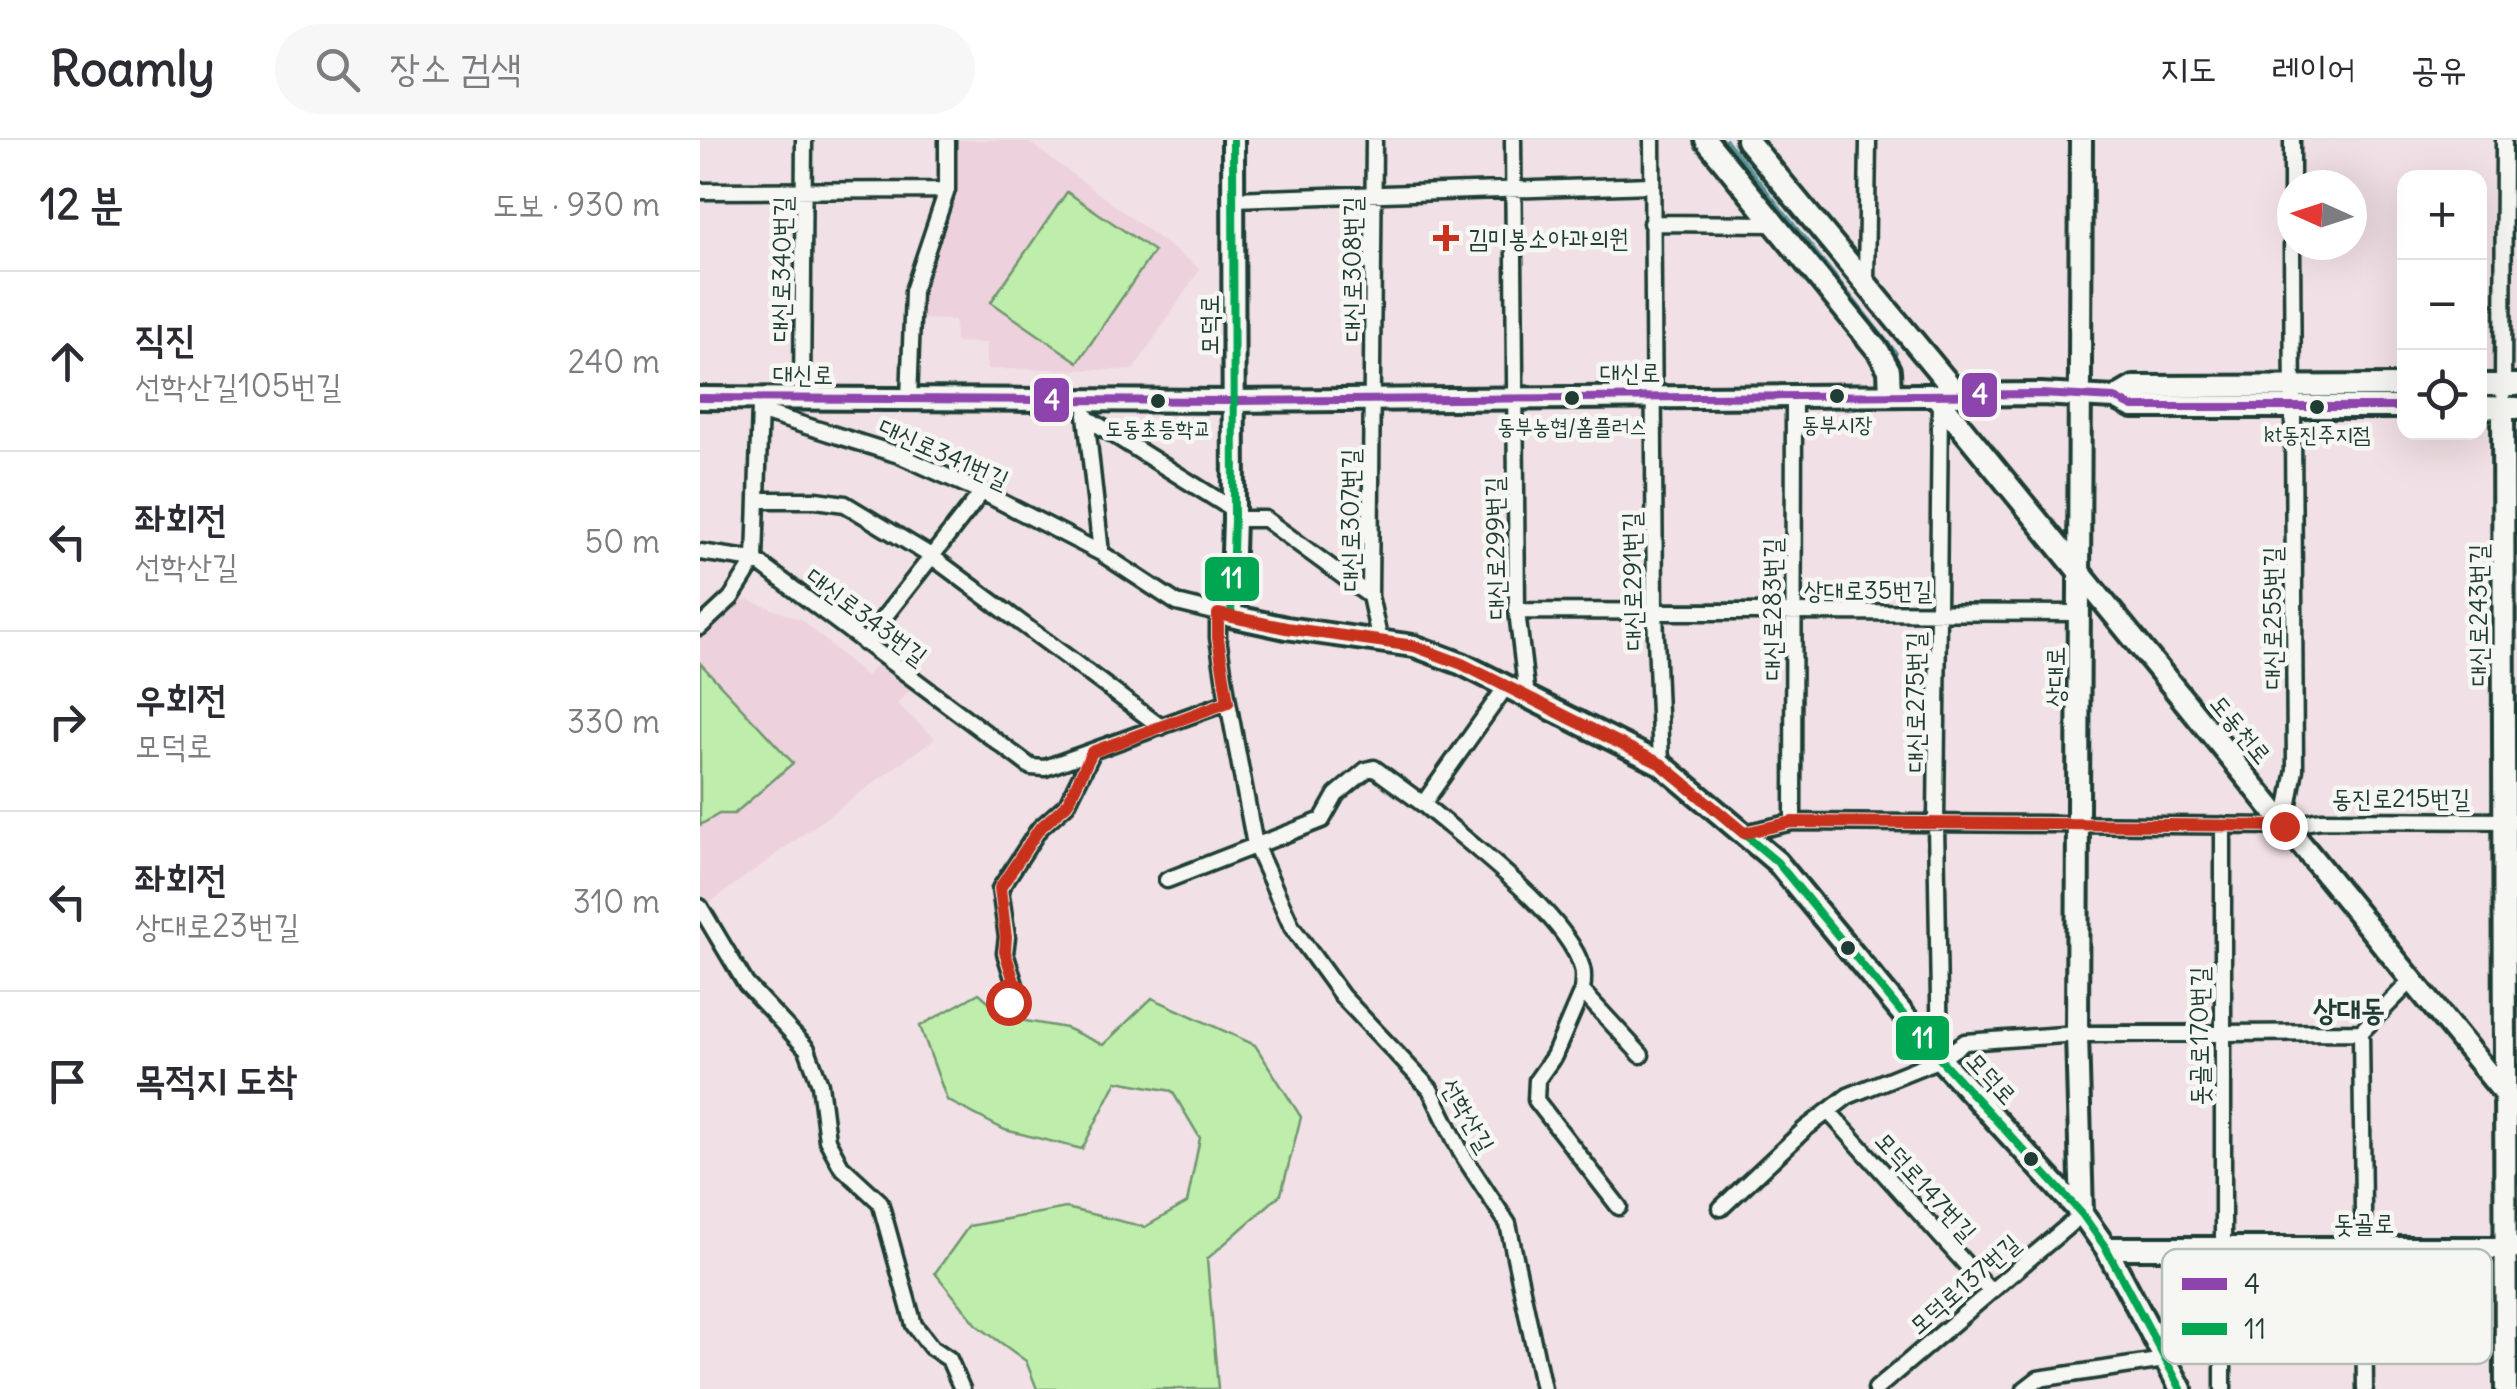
<!DOCTYPE html>
<html lang="ko">
<head>
<meta charset="utf-8">
<style>
  :root { --surface:#fff; --page:#f7f7f7; --text:#2b2b33; --muted:#7c7c81; --line:#e1e1e2 }
  body { margin:0; font-family:Delius,"Poor Story",sans-serif; background:var(--page); color:var(--text) }
  .controls { position:absolute; right:30px; top:30px; display:grid; overflow:hidden; border-radius:20px; box-shadow:0 10px 40px #0002 }
  .controls button { width:90px; height:90px; display:grid; place-items:center; padding:0; border:0; border-bottom:2px solid var(--line); background:var(--surface); color:var(--text); font:50px sans-serif }
  .compass { position:absolute; left:1577px; top:30px; width:90px; height:90px; border-radius:50%; background:var(--surface); box-shadow:0 10px 40px #0002; rotate:273deg }
  .stop { position:absolute; width:30px; height:30px; margin:-22px; border:8px solid #c8321e; border-radius:50%; background:#fff }
  .stop.end { background:#c8321e; border-color:#fff; box-shadow:0 2px 10px #0008 }
  .list { margin:0; padding:0; list-style:none }
  h2 { display:flex; justify-content:space-between; align-items:center; height:130px; margin:0; padding:0 40px; font-size:42px }
  h2 small { font-size:32px; font-weight:400; color:var(--muted) }
  .list li { display:grid; grid-template-columns:65px 1fr auto; gap:30px; align-items:center; box-sizing:border-box; height:180px; padding:0 40px; border-top:2px solid var(--line) }
  .list b { display:block; font-size:38px; white-space:nowrap }
  .list p { margin:0; font-size:32px; white-space:nowrap; color:var(--muted) }
  .list em { font-size:32px; font-style:normal; color:var(--muted) }
  .icon { flex:none; width:55px; height:55px; fill:none; stroke:currentColor; stroke-width:2; stroke-linecap:round; stroke-linejoin:round }
  .map { position:relative; flex:none; width:1817px; height:1249px; overflow:hidden }
  header { display:flex; align-items:center; gap:60px; box-sizing:border-box; height:140px; padding:0 50px; background:var(--surface); border-bottom:2px solid var(--line) }
  header strong { font-size:48px }
  nav { display:flex; gap:55px; margin-inline-start:auto; font-size:35px }
  .search { width:700px; height:90px; background:var(--page); display:flex; align-items:center; gap:25px; box-sizing:border-box; padding:0 35px; border-radius:55px; color:var(--muted); font-size:38px }
  main { display:flex }
  aside { flex:1; background:var(--surface) }
  .map>svg:first-child { display:block }
</style>
</head>
<body>
<header>
<strong>Roamly</strong>
<div class="search"><svg class="icon" aria-label="search" viewBox="0 0 24 24"><circle cx="10" cy="10" r="6"/><path d="M15 15l6 6"/></svg>장소 검색</div>
<nav><a>지도</a><a>레이어</a><a>공유</a></nav>
</header>
<main>
<aside>
<h2>12 분<small>도보 · 930 m</small></h2>
<ul class="list">
<li><svg class="icon" aria-label="ahead" viewBox="0 0 24 24"><path d="M12 20V5M6 11l6-6 6 6"/></svg><div><b>직진</b><p>선학산길105번길</p></div><em>240 m</em></li>
<li><svg class="icon" aria-label="left" viewBox="0 0 24 24"><path d="M17 20v-9H6M10 6l-5 5 5 5"/></svg><div><b>좌회전</b><p>선학산길</p></div><em>50 m</em></li>
<li><svg class="icon" aria-label="right" viewBox="0 0 24 24"><path d="M7 20v-9h11M14 6l5 5-5 5"/></svg><div><b>우회전</b><p>모덕로</p></div><em>330 m</em></li>
<li><svg class="icon" aria-label="left" viewBox="0 0 24 24"><path d="M17 20v-9H6M10 6l-5 5 5 5"/></svg><div><b>좌회전</b><p>상대로23번길</p></div><em>310 m</em></li>
<li><svg class="icon" aria-label="arrive" viewBox="0 0 24 24"><path d="M6 21V4h12l-3 4 3 4H6"/></svg><div><b>목적지 도착</b></div></li>
</ul>
</aside>
<div class="map">
<svg width="1817" height="1249" viewBox="0 0 1817 1249">
  <rect width="100%" height="100%" fill="#f1e0e5"/>
  <filter id="ink" filterUnits="userSpaceOnUse"><feTurbulence type="fractalNoise" baseFrequency=".01" numOctaves="2"/><feDisplacementMap in="SourceGraphic" scale="20" xChannelSelector="R" yChannelSelector="G"/><feConvolveMatrix kernelMatrix="1 2 1 2 8 2 1 2 1" color-interpolation-filters="sRGB"/></filter>
  <g filter="url(#ink)">
    <path fill="#edd1dc" d="M 255,0 L 326,0 L 500,129 L 433,230 L 287,229 L 286,203 L 255,202 L 255,180 L 220,179 L 220,150 L 254,50 Z
      M 48,460 L 102,480 L 166,537 L 180,521 L 217,541 L 197,564 L 235,598 L 8,764 L 0,758 L 0,492 L 39,462 Z"/>
    <path fill="#bfeeac" stroke="#6f9670" stroke-width="2.5" d="M 367,52 L 454,111 L 378,222 L 291,162 Z
      M 0,523 L 93,623 L 34,674 L 19,674 L 0,685 Z
      M 279,853 L 308,878 L 366,888 L 403,905 L 452,858 L 555,905 L 601,977 L 581,1054 L 507,1119 L 518,1249 L 337,1249 L 326,1221 L 278,1186 L 235,1133 L 269,1086 L 366,1068 L 445,1087 L 487,1063 L 500,998 L 472,951 L 417,941 L 382,1009 L 305,990 L 247,960 L 220,886 Z"/>
    <g fill="none" stroke-linecap="round" stroke-linejoin="round">
      <path stroke="#599399" stroke-width="4" d="M 1026,0 L 1196,213"/>
      <g stroke="#1f3d34" stroke-width="21">
        <path id="street" d="M 674,0 L 670,456 L 680,501
          M 813,0 L 817,471 L 827,557
          M 952,0 L 955,472 L 961,624
          M 1592,0 L 1592,99
          M 0,51 L 247,50
          M 534,59 L 951,45
          M 951,83 L 1076,84
          M 1166,143 L 1168,0
          M 1803,253 L 1804,0
          M 102,259 L 104,0
          M 209,260 L 213,151 L 247,50 L 247,0
          M 1240,260 L 1236,684 L 1240,918
          M 62,272 L 199,315 L 282,352 L 401,413 L 477,463 L 526,475
          M 386,275 L 401,413
          M 387,278 L 534,370
          M 58,360 L 116,360 L 145,364 L 231,416 L 461,587
          M 534,379 L 565,379 L 670,456
          M 0,412 L 55,420 L 331,627 L 345,628 L 528,562
          M 55,420 L 60,266
          M 817,471 L 1381,473
          M 518,474 L 518,498 L 528,562 L 555,705 L 592,787 L 642,856 L 730,949 L 762,1014 L 808,1084 L 843,1249
          M 0,487 L 31,458 L 55,420
          M 164,503 L 282,352
          M 723,664 C 766,701 867,775 882,828 C 884,835 883,844 882,851 L 941,915
          M 1093,682 L 1094,257
          M 1585,686 L 1595,629 L 1592,105
          M 1044,693 L 1093,682 L 1585,686 L 1621,680 L 1817,681
          M 467,740 L 622,680 L 636,655 L 666,630 L 674,628 L 723,664 L 805,548
          M 0,767 L 46,844 L 107,909 L 120,944 L 127,1000 L 141,1026 L 180,1062 L 214,1185 L 231,1207 L 249,1219 L 262,1249
          M 882,851 L 854,916 L 837,940 L 836,960 L 919,1067
          M 308,863 L 317,851 L 305,813 L 307,797 L 300,749 L 339,689 L 367,664 L 393,611
          M 1661,892 L 1665,1249
          M 1129,972 L 1289,1150
          M 1021,1068 L 1105,989 L 1148,956 L 1240,919 L 1265,902 L 1377,894 L 1661,892 L 1711,841
          M 1176,1249 L 1382,1074
          M 1325,1249 L 1338,1239 L 1465,1220
          M 1523,1249 L 1523,685"/>
      </g>
      <g stroke="#1f3d34" stroke-width="28">
        <path id="secondary" d="M 533,0 L 534,379 L 531,476 L 586,488 L 714,506 L 762,524 L 961,624 L 1077,722 L 1240,919 L 1382,1074 L 1406,1108 L 1481,1249
          M 1006,0 L 1179,212 L 1189,230 L 1190,255
          M 1047,0 L 1258,255
          M 1381,0 L 1377,894 L 1382,1074
          M 1780,245 L 1817,245
          M 1235,255 L 1809,959
          M 0,258 L 533,261 L 1341,254 L 1415,258 L 1433,267 L 1704,267
          M 1415,258 L 1434,247 L 1704,246
          M 1780,267 L 1817,268
          M 1803,268 L 1806,1249
          M 1406,1108 L 1817,1108"/>
      </g>
      <use href="#street" stroke="#f6f6f2" stroke-width="14"/>
      <use href="#secondary" stroke="#f6f6f2" stroke-width="20"/>
      <g stroke="#f6f6f2" stroke-width="15">
        <path id="bus-1" d="M 0,258 L 533,261 L 1341,254 L 1415,258 L 1433,267 L 1704,267"/>
      </g>
      <g stroke="#f6f6f2" stroke-width="15">
        <path id="bus-2" d="M 533,0 L 534,379 L 531,476 L 586,488 L 714,506 L 762,524 L 961,624 L 1077,722 L 1240,919 L 1382,1074 L 1406,1108 L 1481,1249"/>
      </g>
      <use href="#bus-1" stroke="#8e44ad" stroke-width="8"/>
      <use href="#bus-2" stroke="#00a651" stroke-width="8"/>
    </g>
  </g>
  <g fill="none" stroke-linecap="round" stroke-linejoin="round" filter="url(#ink)">
    <path stroke="#c8321e" stroke-width="12" d="M 308,862 L 317,851 L 305,812 L 306,797 L 300,748 L 339,689 L 367,664 L 392,612 L 528,562 L 518,498 L 518,474 L 586,488 L 714,506 L 762,524 L 961,624 L 1044,693 L 1092,682 L 1584,686"/>
  </g>
  <path fill="#c8321e" stroke="#f6f6f2" stroke-width="4" d="M741 83h10v10h10v10h-10v10h-10v-10h-10v-10h10z"/>
  <g fill="#1f3d34" stroke="#f6f6f2" stroke-width="4">
    <circle cx="1137" cy="256" r="9"/>
    <circle cx="872" cy="258" r="9"/>
    <circle cx="458" cy="261" r="9"/>
    <circle cx="1617" cy="267" r="9"/>
    <circle cx="1148" cy="808" r="9"/>
    <circle cx="1331" cy="1019" r="9"/>
  </g>
  <g text-anchor="middle" dominant-baseline="central" stroke-width="9" stroke-linejoin="round" paint-order="stroke">
    <g font-size="22" fill="#1f3d34" stroke="#f6f6f2">
      <text x="1137" y="284">동부시장</text>
      <text x="872" y="286">동부농협/홈플러스</text>
      <text x="458" y="288">도동초등학교</text>
      <text x="1617" y="294">kt동진주지점</text>
    </g>
    <g font-size="25" fill="#1f3d34" stroke="#f6f6f2" text-anchor="start">
      <text x="768" y="98">김미봉소아과의원</text>
    </g>
    <g font-size="25" fill="#1f3d34" stroke="#f6f6f2">
      <text transform="translate(81 129) rotate(-89)">대신로340번길</text>
      <text transform="translate(652 129) rotate(-90)">대신로308번길</text>
      <text transform="translate(509 185) rotate(-90)">모덕로</text>
      <text x="930" y="232">대신로</text>
      <text transform="translate(103 234) rotate(1)">대신로</text>
      <text transform="translate(244 313) rotate(24)">대신로341번길</text>
      <text transform="translate(650 380) rotate(-90)">대신로307번길</text>
      <text transform="translate(795 408) rotate(-91)">대신로299번길</text>
      <text transform="translate(932 441) rotate(-91)">대신로291번길</text>
      <text x="1168" y="450">상대로35번길</text>
      <text transform="translate(1072 469) rotate(-90)">대신로283번길</text>
      <text transform="translate(1778 475) rotate(-90)">대신로243번길</text>
      <text transform="translate(167 476) rotate(37)">대신로343번길</text>
      <text transform="translate(1572 478) rotate(-90)">대신로255번길</text>
      <text transform="translate(1355 537) rotate(-90)">상대로</text>
      <text transform="translate(1215 562) rotate(-90)">대신로275번길</text>
      <text transform="translate(1541 589) rotate(51)">도동천로</text>
      <text x="1701" y="658">동진로215번길</text>
      <text transform="translate(1499 896) rotate(-90)">돗골로170번길</text>
      <text transform="translate(1292 938) rotate(48)">모덕로</text>
      <text transform="translate(768 975) rotate(60)">선학산길</text>
      <text transform="translate(1226 1046) rotate(48)">모덕로147번길</text>
      <text x="1664" y="1083">돗골로</text>
      <text transform="translate(1264 1144) rotate(-41)">모덕로137번길</text>
    </g>
    <g font-size="30" font-weight="bold" fill="#1f3d34" stroke="#f6f6f2">
      <text x="1649" y="869">상대동</text>
    </g>
  </g>
  <rect x="1462" y="1109" width="330" height="115" rx="15" fill="#f6f6f2" stroke="#b6beb9" stroke-width="2.5"/>
  <rect x="1482" y="1138" width="45" height="12" fill="#8e44ad"/>
  <rect x="1482" y="1183" width="45" height="12" fill="#00a651"/>
  <g font-size="28" fill="#1f3d34">
    <text x="1544" y="1154">4</text>
    <text x="1544" y="1199">11</text>
  </g>
  <g stroke="#f6f6f2" stroke-width="4">
    <rect x="1260" y="231" width="39" height="48" rx="10" fill="#8e44ad"/>
    <rect x="332" y="236" width="39" height="48" rx="10" fill="#8e44ad"/>
    <rect x="503" y="415" width="58" height="48" rx="10" fill="#00a651"/>
    <rect x="1194" y="874" width="57" height="48" rx="10" fill="#00a651"/>
  </g>
  <g font-size="28" text-anchor="middle" font-weight="bold" fill="#fff">
    <text x="1280" y="264">4</text>
    <text x="352" y="270">4</text>
    <text x="532" y="448">11</text>
    <text x="1223" y="908">11</text>
  </g>
</svg>
<div class="controls">
<button>+</button>
<button>−</button>
<button><svg class="icon" aria-label="locate" viewBox="0 0 24 24"><circle cx="12" cy="12" r="6"/><path d="M12 2v4M12 18v4M2 12h4M18 12h4"/></svg></button>
</div>
<svg class="compass" viewBox="-18 -18 36 36"><path d="M0-13l5 13h-10z" fill="#e53935"/><path d="M0 13l5-13h-10z" fill="#7c7c81"/></svg>
<div class="stop" style="left:308px;top:862px"></div>
<div class="stop end" style="left:1584px;top:686px"></div>
</div>
</main>
</body>
</html>
